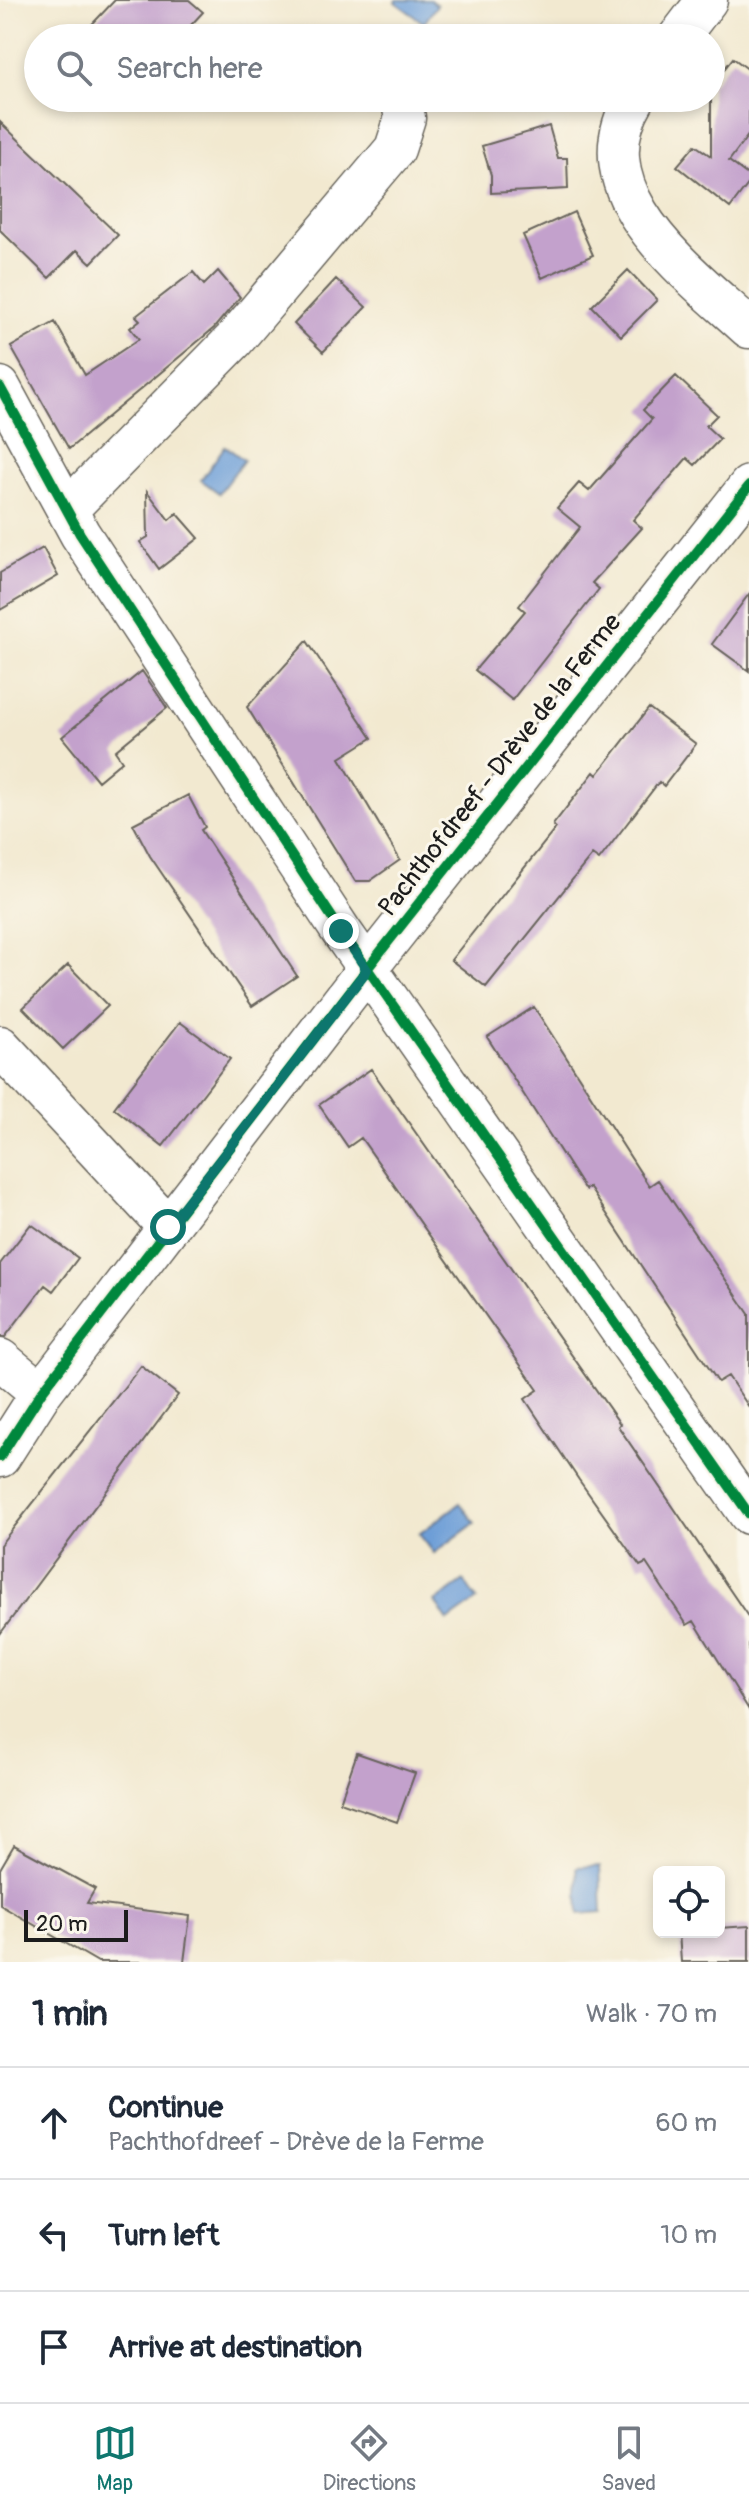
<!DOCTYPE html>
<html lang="en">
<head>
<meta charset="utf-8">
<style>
  :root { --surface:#fff; --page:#f6f6f7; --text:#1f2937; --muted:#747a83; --line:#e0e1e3; --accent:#0f766e }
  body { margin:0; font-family:Pangolin,sans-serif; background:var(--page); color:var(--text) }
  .controls { position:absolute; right:24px; bottom:24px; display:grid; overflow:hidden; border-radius:12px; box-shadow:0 4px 12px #0003 }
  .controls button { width:72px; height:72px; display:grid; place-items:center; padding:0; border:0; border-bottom:2px solid var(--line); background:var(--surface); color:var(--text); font:40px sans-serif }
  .scale { position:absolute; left:24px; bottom:20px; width:104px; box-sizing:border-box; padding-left:8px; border:4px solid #1c1c1c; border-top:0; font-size:22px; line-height:28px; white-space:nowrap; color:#1c1c1c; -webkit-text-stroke:6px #fbf7ec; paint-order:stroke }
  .stop { position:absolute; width:24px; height:24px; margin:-18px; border:6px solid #0f766e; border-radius:50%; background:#fff }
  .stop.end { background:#0f766e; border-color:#fff; box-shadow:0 2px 8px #0008 }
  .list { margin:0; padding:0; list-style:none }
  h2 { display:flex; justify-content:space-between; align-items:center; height:104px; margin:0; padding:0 32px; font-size:34px }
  h2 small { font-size:26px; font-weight:400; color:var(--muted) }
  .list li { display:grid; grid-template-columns:52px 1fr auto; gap:24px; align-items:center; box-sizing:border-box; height:112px; padding:0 32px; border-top:2px solid var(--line) }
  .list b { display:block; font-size:30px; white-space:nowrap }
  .list p { margin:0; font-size:26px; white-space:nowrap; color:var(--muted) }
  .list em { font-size:26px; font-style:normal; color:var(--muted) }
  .icon { flex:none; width:44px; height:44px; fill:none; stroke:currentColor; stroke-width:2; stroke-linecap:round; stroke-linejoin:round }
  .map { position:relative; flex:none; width:749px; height:1962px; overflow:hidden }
  .search { position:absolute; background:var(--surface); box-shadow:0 4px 12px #0003; left:24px; right:24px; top:24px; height:88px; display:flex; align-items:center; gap:20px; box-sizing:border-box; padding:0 28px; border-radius:44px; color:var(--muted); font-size:30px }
  .sheet { height:440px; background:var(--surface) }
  nav { display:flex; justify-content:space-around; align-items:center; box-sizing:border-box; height:112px; border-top:2px solid var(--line); background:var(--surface); font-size:22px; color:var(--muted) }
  nav a { display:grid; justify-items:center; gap:4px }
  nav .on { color:var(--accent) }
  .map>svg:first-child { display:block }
</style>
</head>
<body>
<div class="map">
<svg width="749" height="1962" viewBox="0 0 749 1962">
  <rect width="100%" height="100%" fill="#fbf7ec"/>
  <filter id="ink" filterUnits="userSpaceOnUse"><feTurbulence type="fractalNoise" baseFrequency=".0125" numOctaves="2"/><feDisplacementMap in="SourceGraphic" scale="16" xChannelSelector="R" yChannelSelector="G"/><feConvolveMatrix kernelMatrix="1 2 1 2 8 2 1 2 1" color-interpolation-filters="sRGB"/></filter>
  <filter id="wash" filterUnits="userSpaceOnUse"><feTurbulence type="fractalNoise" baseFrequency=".006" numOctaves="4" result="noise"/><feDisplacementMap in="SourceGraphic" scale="32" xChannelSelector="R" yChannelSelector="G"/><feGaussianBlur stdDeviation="1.8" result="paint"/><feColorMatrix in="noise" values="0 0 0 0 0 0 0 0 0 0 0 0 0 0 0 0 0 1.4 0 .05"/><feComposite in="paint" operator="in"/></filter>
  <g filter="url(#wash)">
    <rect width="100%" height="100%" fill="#f2e9d0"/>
    <path fill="#6d9ed7" stroke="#445d7a" stroke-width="2" d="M 396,0 L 430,0 L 437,5 L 424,23 L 395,2 Z
      M 225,446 L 244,460 L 219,493 L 201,480 Z
      M 460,1503 L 475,1523 L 434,1553 L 419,1534 Z
      M 464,1581 L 477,1600 L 448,1621 L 435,1602 Z
      M 600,1866 L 602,1912 L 579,1914 L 577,1867 Z"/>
    <g id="blocks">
      <path fill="#c3a1cc" d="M 115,0 L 189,0 L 203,12 L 179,38 L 79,38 Z
        M 733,58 L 749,70 L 749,134 L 729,161 L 749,176 L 749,183 L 730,208 L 677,166 L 695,145 L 711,156 L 711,86 Z
        M 0,122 L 118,235 L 91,263 L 77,250 L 49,278 L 0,230 Z
        M 549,126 L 558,158 L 567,158 L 568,189 L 491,193 L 491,175 L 482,146 Z
        M 574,212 L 593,255 L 542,278 L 523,235 Z
        M 628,270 L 657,300 L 621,336 L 592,306 Z
        M 218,271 L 240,297 L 214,328 L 69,449 L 11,347 L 55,322 L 85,375 L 139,339 L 130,328 L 140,320 L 136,316 L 193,272 L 204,285 Z
        M 336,279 L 366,307 L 323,352 L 294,324 Z
        M 676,376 L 717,415 L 706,426 L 720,439 L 695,465 L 687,458 L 633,520 L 642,528 L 592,583 L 599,589 L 512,700 L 475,670 L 525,611 L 519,606 L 580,527 L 557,508 L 579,483 L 589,491 L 652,419 L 643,410 Z
        M 147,491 L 169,520 L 177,513 L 199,538 L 159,569 L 140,542 L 148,537 Z
        M 43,548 L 58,576 L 0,610 L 0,573 Z
        M 749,594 L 749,671 L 712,644 Z
        M 307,641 L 372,738 L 340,758 L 400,860 L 370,881 L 355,881 L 247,707 Z
        M 142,671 L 167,708 L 115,751 L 122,761 L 98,781 L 62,737 Z
        M 649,708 L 696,744 L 664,786 L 659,782 L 599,860 L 592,855 L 486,987 L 451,960 L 556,828 L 553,825 L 594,772 L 597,775 Z
        M 188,795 L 205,827 L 201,830 L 297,976 L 252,1006 L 150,856 L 133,824 Z
        M 68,965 L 108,1006 L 63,1049 L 23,1008 Z
        M 534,1007 L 649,1186 L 658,1180 L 749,1314 L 749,1407 L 728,1376 L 718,1382 L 589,1187 L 585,1190 L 487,1037 Z
        M 180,1022 L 230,1059 L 163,1146 L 114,1108 Z
        M 371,1069 L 620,1424 L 618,1426 L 749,1618 L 749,1710 L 694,1621 L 687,1625 L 646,1563 L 640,1566 L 579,1480 L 525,1399 L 538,1390 L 361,1138 L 348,1147 L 319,1105 Z
        M 31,1224 L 78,1258 L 53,1291 L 45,1285 L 5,1337 L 0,1337 L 0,1264 Z
        M 141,1366 L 178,1395 L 0,1634 L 0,1545 Z
        M 357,1753 L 415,1773 L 397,1822 L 340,1802 Z
        M 14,1845 L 95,1889 L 87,1903 L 190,1916 L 184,1962 L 98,1962 L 0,1905 L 0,1869 Z
        M 749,1926 L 749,1962 L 681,1962 L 679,1932 L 719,1932 L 719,1928 Z"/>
    </g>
  </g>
  <g filter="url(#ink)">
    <use href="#blocks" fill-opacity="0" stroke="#67645b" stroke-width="2"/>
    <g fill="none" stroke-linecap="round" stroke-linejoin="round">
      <g stroke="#67645b" stroke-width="43">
        <path id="minor" d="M 678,38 L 707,0
          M 635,98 C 577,193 689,272 749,328
          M 0,387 L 80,534 L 341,931 L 749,1514
          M 67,510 L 234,340 L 395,149 L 405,118 L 401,98
          M 0,1046 L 168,1227
          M 0,1359 L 41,1393
          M 0,1457 L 41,1393 L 381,951 L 749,486"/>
      </g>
      <use href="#minor" stroke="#fff" stroke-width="40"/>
      <g stroke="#fbf7ec" stroke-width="15">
        <path id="cycleway" d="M 0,387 L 80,534 L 341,931 L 749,1514
          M 0,1457 L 41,1393 L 381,951 L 749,486"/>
      </g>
      <use href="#cycleway" stroke="#00873e" stroke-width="10"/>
    </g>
  </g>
  <g fill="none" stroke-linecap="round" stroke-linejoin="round" filter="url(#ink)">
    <path stroke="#0f766e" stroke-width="10" d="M 168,1227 L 367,970 L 341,931"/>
  </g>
  <g text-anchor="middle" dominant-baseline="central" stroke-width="6" stroke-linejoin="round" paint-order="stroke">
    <g font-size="26" fill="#1c1c1c" stroke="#fbf7ec">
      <text transform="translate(500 765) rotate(-52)">Pachthofdreef - Drève de la Ferme</text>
    </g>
  </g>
</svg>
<div class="controls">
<button><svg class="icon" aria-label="locate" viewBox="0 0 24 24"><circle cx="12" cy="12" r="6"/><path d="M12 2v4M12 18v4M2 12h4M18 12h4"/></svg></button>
</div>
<div class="scale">20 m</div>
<div class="stop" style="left:168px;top:1227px"></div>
<div class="stop end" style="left:341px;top:931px"></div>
<div class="search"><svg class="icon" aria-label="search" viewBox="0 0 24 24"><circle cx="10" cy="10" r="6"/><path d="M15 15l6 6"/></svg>Search here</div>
</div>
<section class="sheet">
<h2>1 min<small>Walk · 70 m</small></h2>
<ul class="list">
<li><svg class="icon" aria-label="ahead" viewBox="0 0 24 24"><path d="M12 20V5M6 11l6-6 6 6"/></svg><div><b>Continue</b><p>Pachthofdreef - Drève de la Ferme</p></div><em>60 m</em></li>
<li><svg class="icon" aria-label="left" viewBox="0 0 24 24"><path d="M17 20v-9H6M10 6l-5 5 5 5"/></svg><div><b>Turn left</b></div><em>10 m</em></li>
<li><svg class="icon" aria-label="arrive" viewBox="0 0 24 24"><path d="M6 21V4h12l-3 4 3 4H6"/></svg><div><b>Arrive at destination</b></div></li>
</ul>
</section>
<nav>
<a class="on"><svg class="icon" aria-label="map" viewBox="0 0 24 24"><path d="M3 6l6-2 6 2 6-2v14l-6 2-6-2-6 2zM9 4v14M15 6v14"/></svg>Map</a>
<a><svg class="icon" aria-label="directions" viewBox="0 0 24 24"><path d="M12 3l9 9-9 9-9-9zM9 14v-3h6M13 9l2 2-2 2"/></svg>Directions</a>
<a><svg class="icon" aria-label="saved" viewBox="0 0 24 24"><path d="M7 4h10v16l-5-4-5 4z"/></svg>Saved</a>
</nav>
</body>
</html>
